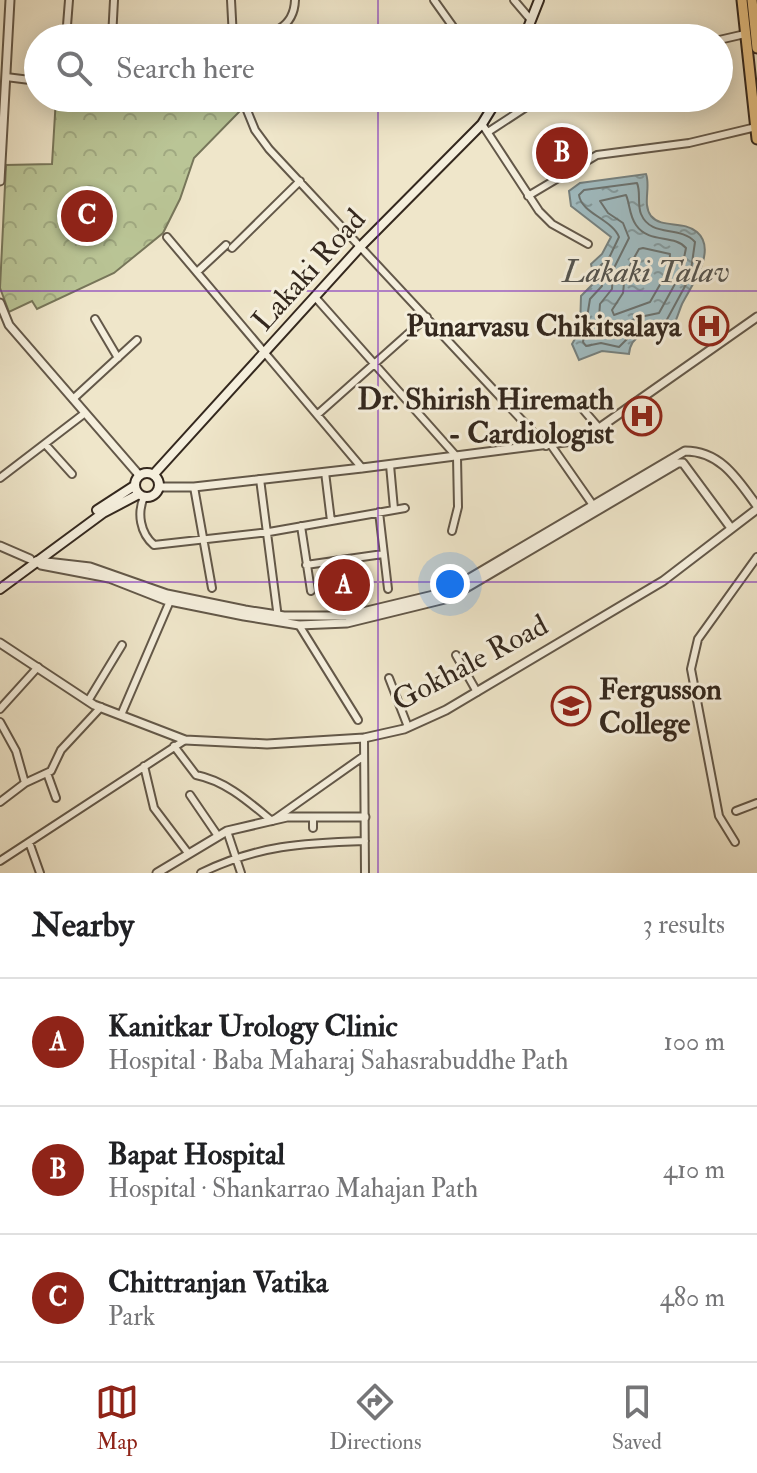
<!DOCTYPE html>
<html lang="en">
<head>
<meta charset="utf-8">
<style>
  :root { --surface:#fff; --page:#f6f6f6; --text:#202124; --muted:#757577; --line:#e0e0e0; --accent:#8f2418 }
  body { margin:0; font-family:"IM FELL Double Pica",serif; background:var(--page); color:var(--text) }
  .you { position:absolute; left:450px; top:584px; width:28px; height:28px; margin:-20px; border:6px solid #fff; border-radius:50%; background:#1a73e8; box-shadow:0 0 0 12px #1a73e833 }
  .badge { display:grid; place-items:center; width:52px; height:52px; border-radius:50%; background:var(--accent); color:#fff; font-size:26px; font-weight:700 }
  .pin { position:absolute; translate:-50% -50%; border:4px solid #fff; box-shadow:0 2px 8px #0006 }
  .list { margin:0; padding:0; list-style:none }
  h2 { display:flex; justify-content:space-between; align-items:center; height:104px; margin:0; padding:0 32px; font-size:34px }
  h2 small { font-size:26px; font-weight:400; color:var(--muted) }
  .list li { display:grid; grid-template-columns:52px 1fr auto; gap:24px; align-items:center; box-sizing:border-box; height:128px; padding:0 32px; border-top:2px solid var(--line) }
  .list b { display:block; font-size:30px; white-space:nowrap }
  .list p { margin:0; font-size:26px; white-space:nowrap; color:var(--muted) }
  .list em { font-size:26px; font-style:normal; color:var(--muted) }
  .icon { flex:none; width:44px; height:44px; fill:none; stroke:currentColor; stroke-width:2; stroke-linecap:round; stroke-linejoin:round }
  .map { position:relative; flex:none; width:757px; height:873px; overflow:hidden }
  .search { position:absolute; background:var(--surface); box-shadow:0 4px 20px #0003; left:24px; right:24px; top:24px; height:88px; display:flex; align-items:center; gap:20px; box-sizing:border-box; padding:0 28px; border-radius:44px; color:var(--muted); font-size:30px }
  .sheet { height:488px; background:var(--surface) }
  nav { display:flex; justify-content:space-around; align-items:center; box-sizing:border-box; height:112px; border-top:2px solid var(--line); background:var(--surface); font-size:22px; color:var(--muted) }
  nav a { display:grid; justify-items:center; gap:4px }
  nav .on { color:var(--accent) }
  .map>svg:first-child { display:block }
</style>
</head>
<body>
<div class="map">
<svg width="757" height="873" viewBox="0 0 757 873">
  <defs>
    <pattern id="forest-crowns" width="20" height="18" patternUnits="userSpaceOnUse" patternTransform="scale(2)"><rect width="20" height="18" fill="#bac596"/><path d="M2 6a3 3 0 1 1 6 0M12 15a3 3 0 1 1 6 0" fill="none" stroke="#a0a981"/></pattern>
    <pattern id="water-ripples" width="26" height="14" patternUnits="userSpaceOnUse" patternTransform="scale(2)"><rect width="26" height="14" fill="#a0bcc2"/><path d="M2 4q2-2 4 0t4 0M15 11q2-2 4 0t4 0" fill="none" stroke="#83999d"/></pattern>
  </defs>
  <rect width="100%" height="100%" fill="#efe6ca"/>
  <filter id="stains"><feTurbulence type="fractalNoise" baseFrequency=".0025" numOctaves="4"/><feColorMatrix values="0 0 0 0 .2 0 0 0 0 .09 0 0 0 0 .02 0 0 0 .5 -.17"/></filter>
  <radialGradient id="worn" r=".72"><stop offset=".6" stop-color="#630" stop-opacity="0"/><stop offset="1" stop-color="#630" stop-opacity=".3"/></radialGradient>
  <path fill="url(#forest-crowns)" stroke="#77765a" stroke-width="2" d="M 56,98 L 237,98 L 241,110 L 194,158 L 180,199 L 163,233 L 114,273 L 37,309 L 32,301 L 9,312 L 0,288 L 6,165 L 52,164 Z"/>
  <path fill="url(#water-ripples)" stroke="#758180" stroke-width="2" d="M 646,174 C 651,187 642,204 651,216 C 662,229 683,220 697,232 C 718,250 691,286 682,304 C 677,316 675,328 665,336 C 651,332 631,332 629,354 L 602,351 L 579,360 L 572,344 L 580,330 L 581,296 L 595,282 L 591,264 L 602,254 L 611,237 L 571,206 L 569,191 L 580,183 Z"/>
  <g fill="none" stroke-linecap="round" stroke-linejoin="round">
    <path stroke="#6a7270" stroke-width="2" d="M 637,183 C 641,192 637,204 641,214 C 651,238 680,225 695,242 L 690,277 L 664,325 L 639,327 L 619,347 L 601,343 L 586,346 L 583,342 L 590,299 L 602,286 L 600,266 L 609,258 L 619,237 C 613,220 581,213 579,195 L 584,190 Z
      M 626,195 C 630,204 629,215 636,225 C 649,244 674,234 686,248 L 681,273 L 659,313 L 635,318 L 613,335 L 598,330 L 600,304 L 612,289 L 613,270 L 629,238 L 623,223 L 608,213 L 600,201 Z
      M 643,248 L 670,254 L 669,269 L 650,302 L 614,315 L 612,310 L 623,293 L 625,274 L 639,249 Z"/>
    <g stroke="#635849" stroke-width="10">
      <path id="minor" d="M 231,0 L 233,38
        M 434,0 L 461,38
        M 514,0 L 531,20
        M 66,38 L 69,0
        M 112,38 L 114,0
        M 245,38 C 271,35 294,29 295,0
        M 719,40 L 745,34
        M 6,77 L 38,81
        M 242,98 L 255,130 L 269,149 L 546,446
        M 482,124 L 539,211 L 552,224 L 588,244
        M 488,132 L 540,98
        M 528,196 L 597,155 L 689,143 L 756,127
        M 167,237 L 362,468
        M 232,248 L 300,181
        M 197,272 L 226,245
        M 315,297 L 457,457 L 458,507 L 452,531
        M 95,319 L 118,358
        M 73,399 L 137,340
        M 581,407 L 599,428
        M 318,414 L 427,317
        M 45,444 L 72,474
        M 551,445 L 595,508
        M 390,465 L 394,509
        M 325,472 L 331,521
        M 0,478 L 85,413
        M 260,479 L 278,618
        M 194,487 L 212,588
        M 144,497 C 137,513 140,533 154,545 L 269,532 L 405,508
        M 379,512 L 388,589
        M 301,526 L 311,591
        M 306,565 L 383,554
        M 299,625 L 358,720
        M 456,655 L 477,692
        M 389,678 L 408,727
        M 88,701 L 122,645
        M 0,709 L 38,667
        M 121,715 L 170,601
        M 0,722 L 16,751 L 25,783 L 0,802
        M 364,738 L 365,873
        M 174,746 L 196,775 C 226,781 249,802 272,821 L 364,756
        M 144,766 L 154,808 L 188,853
        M 47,773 L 56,798
        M 25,783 L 51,771 L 61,750 L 101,707
        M 190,795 L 218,836
        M 736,811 L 757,803
        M 313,817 L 313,828
        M 227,831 L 241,873
        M 29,842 L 40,873
        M 735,842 L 719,816 L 691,669 L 698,639 L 757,557
        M 0,861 L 185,740
        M 201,873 C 258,845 303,843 365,841"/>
    </g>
    <g stroke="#635849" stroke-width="11">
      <path id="tertiary" d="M 0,181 L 10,0
        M 0,303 L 9,325 L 139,475
        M 159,487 L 194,487 L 362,468 L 573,441 L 592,433 L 757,317
        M 0,546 L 30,559
        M 36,561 L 41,565 L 109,578 L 165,600 L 244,616 L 299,625 L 347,623 L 449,598 L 678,463 L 683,463 L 731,528
        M 38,561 L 90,567 L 167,594 L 245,610 L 284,616 L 346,616 L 446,592 L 685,451 C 721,451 738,480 757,506
        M 0,643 L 94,705 L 185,740 L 267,744 L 364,738 L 404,729 L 446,710 L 663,581 L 757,509
        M 157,873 L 227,831 L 287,817 L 365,817"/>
    </g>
    <g stroke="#34281e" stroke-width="12">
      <path id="secondary" d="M 524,38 L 539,0
        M135 485a12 12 0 1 1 24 0a12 12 0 1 1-24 0Z
        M 154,474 L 360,247 L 482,124 L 498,98
        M 97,510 L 134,486
        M 0,589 L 103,513 L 139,494"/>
    </g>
    <g stroke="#34281e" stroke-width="13">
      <path id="primary" d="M 742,0 L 757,139
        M 752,0 L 757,48"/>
    </g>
    <use href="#minor" stroke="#f5efdd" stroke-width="6"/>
    <use href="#tertiary" stroke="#f5efdd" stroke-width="7"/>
    <use href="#secondary" stroke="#f5efdd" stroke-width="8"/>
    <use href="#primary" stroke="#e8c385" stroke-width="9"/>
  </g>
  <path fill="none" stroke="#7b2cbf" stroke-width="2" stroke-opacity="0.55" d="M 378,0 L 378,38M 378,98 L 378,873M 0,291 L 757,291M 0,582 L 757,582"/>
  <defs>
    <g id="hospital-ring" transform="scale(2)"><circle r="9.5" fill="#f5efdd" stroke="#8f2418" stroke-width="1.5"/><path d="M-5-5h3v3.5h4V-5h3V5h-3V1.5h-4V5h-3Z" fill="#8f2418"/></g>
    <g id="university-ring" transform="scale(2)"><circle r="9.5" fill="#f5efdd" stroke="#8f2418" stroke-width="1.5"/><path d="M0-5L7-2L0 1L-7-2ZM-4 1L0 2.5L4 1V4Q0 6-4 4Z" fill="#8f2418"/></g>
  </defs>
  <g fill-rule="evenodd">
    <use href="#hospital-ring" x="709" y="326"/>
    <use href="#hospital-ring" x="642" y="416"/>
    <use href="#university-ring" x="571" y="706"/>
  </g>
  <g text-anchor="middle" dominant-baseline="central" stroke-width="6" stroke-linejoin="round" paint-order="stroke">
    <g font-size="30" fill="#34281e" stroke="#f5efdd">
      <text transform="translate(309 270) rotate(-48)">Lakaki Road</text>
      <text transform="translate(470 663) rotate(-28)">Gokhale Road</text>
    </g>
    <g font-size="30" font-weight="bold" fill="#34281e" stroke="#f5efdd" text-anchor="end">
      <text x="681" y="326">Punarvasu Chikitsalaya</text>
      <text x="614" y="399">Dr. Shirish Hiremath<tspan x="614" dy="34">- Cardiologist</tspan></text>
      <text x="599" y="689" text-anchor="start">Fergusson<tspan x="599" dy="34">College</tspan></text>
    </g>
    <g font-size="32" font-style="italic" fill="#54544f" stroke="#f5efdd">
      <text x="646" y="272">Lakaki Talav</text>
    </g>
  </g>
  <rect width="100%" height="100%" filter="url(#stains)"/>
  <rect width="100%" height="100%" fill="url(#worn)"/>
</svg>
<div class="you"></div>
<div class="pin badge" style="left:344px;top:585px">A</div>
<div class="pin badge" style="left:562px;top:153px">B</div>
<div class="pin badge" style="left:87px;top:216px">C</div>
<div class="search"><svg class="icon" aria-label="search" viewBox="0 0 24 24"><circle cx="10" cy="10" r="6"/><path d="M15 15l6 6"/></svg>Search here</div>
</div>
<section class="sheet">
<h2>Nearby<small>3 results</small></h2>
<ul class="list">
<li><span class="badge">A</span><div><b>Kanitkar Urology Clinic</b><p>Hospital · Baba Maharaj Sahasrabuddhe Path</p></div><em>100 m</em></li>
<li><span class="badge">B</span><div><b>Bapat Hospital</b><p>Hospital · Shankarrao Mahajan Path</p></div><em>410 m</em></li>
<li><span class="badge">C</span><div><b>Chittranjan Vatika</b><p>Park</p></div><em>480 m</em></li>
</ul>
</section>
<nav>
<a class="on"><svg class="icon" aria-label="map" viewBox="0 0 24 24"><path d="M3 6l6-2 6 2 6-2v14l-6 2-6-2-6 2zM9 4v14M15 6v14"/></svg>Map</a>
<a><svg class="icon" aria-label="directions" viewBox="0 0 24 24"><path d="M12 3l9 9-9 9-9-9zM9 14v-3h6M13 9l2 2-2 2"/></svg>Directions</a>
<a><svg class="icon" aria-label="saved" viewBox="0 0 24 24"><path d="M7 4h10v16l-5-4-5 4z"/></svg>Saved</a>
</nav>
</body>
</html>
